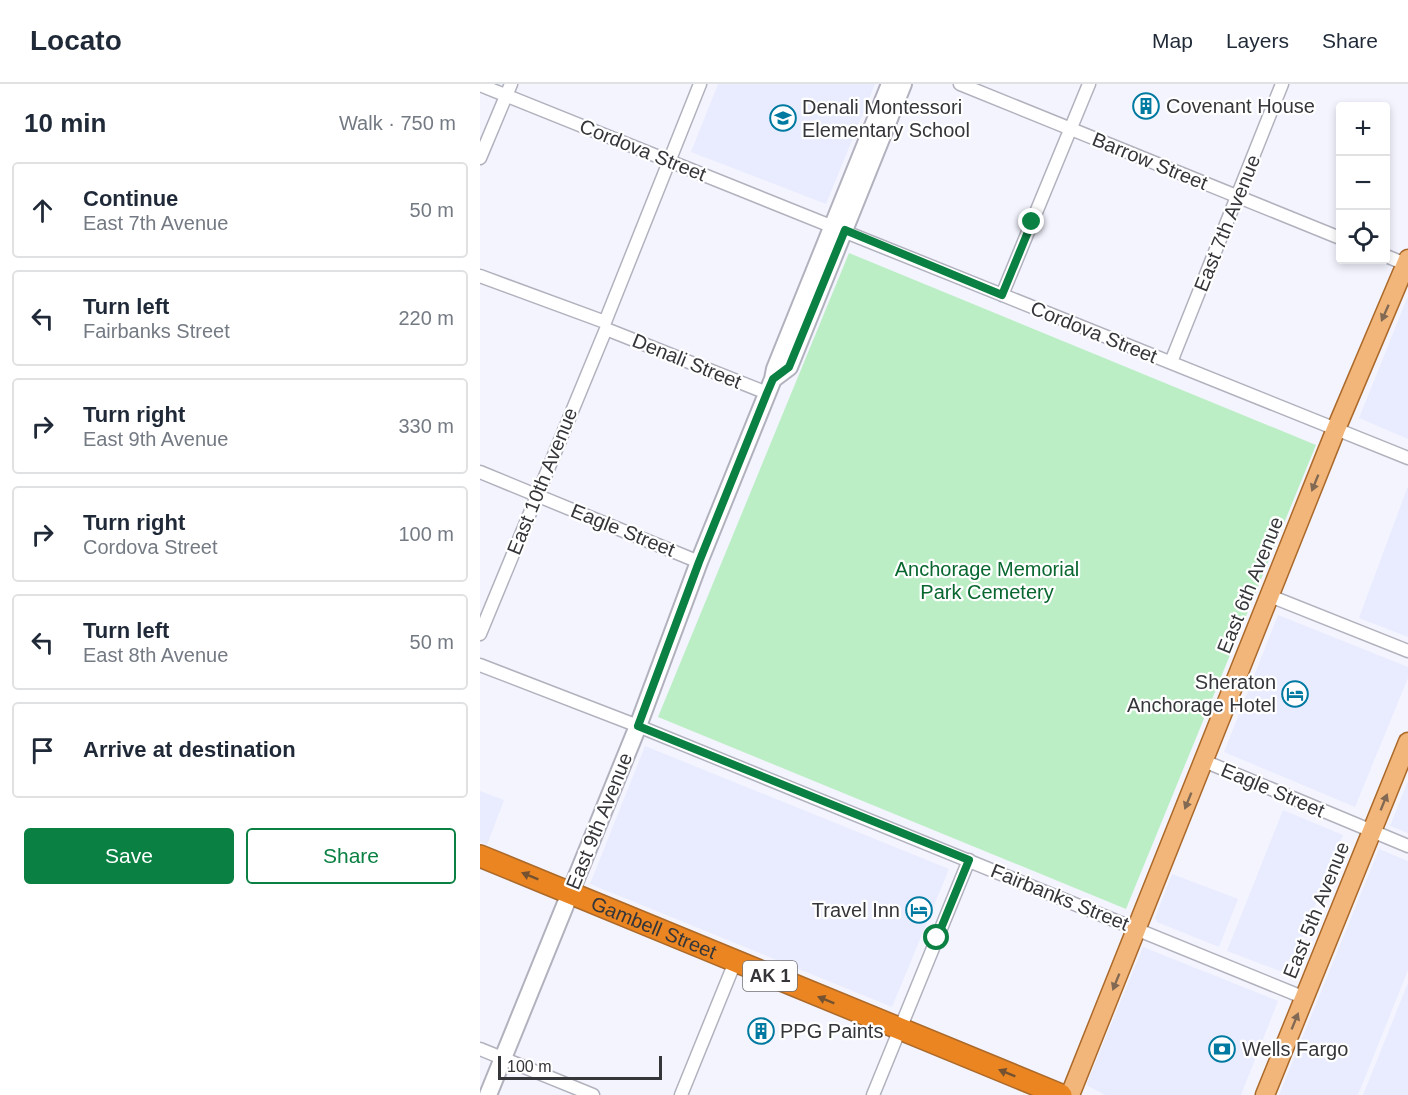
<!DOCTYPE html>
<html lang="en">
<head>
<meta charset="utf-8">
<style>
  :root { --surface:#fff; --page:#f2f2f3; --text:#1f2937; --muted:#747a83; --line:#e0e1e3; --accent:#0b8043 }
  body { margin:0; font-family:Helvetica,sans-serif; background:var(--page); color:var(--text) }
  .controls { position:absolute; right:18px; top:18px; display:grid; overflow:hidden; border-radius:6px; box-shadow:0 3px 9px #0003 }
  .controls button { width:54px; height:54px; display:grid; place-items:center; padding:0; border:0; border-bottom:2px solid var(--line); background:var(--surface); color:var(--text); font:30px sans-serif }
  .scale { position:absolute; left:18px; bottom:15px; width:164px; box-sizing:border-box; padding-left:6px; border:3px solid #35363a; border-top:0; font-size:16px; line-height:21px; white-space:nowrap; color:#35363a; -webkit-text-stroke:4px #fff; paint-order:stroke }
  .stop { position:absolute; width:18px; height:18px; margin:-14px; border:4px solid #0b8043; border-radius:50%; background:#fff }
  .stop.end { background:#0b8043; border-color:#fff; box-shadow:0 2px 6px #0008 }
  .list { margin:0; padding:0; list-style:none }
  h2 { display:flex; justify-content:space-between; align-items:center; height:78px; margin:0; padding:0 24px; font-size:26px }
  h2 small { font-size:20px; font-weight:400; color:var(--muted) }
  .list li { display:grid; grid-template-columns:39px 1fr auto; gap:18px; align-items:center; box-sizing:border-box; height:96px; margin:0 12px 12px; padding:0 12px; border:2px solid var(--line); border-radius:6px }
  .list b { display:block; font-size:22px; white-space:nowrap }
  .list p { margin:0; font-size:20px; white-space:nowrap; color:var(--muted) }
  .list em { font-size:20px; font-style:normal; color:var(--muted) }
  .actions { display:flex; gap:12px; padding:18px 24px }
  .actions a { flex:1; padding:14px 0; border:2px solid var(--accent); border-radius:6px; text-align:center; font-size:21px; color:var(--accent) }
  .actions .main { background:var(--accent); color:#fff }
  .icon { flex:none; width:33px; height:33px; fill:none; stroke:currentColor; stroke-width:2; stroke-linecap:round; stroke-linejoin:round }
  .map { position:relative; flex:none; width:928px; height:1011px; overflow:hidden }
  header { display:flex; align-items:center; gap:36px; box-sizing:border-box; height:84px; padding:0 30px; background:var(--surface); border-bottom:2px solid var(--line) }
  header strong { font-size:28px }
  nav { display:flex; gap:33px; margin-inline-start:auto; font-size:21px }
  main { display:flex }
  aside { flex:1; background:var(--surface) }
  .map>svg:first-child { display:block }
</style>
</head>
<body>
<header>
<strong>Locato</strong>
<nav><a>Map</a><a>Layers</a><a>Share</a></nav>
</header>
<main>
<aside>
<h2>10 min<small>Walk · 750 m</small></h2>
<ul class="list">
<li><svg class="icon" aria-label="ahead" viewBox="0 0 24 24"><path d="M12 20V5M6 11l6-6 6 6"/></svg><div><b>Continue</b><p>East 7th Avenue</p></div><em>50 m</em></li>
<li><svg class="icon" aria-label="left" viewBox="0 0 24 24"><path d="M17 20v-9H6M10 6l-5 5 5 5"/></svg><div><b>Turn left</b><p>Fairbanks Street</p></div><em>220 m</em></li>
<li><svg class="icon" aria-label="right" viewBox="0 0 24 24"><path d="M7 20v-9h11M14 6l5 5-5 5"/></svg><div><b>Turn right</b><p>East 9th Avenue</p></div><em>330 m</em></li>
<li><svg class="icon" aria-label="right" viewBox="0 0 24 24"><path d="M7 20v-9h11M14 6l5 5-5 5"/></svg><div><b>Turn right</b><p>Cordova Street</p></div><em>100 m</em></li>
<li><svg class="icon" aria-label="left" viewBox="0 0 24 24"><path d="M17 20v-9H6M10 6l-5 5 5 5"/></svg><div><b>Turn left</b><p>East 8th Avenue</p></div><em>50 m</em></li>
<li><svg class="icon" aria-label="arrive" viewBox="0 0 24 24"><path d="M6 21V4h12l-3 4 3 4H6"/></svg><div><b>Arrive at destination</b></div></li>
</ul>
<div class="actions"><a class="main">Save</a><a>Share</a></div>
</aside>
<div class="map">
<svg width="928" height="1011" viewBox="0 0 928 1011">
  <rect width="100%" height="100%" fill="#f3f4fe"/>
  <path fill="#e9ecff" d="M 238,0 L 395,0 L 346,120 L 211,68 Z
    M 928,212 L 928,355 L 879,334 Z
    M 928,402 L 928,553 L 879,534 Z
    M 798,531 L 928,583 L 928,594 L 875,723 L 744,668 Z
    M 165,662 L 469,785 L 412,923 L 110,800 Z
    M 928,697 L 928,749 L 910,742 Z
    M 0,707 L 24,716 L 7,761 L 0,758 Z
    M 803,726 L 863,751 L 808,890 L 747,867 Z
    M 899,765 L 928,777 L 928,886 L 878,1011 L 799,1011 Z
    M 692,790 L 758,815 L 739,863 L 677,838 L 675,834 Z
    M 663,863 L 798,917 L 761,1011 L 625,1011 L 608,1002 L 607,999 Z
    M 928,899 L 928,1011 L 883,1011 Z"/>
  <path fill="#bceec5" d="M 369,169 L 836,361 L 646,825 L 178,633 Z"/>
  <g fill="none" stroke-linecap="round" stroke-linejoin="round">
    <g stroke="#b1b2be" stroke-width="15">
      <path id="street" d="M 480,0 L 860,154
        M 0,1 L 928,374
        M 0,74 L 31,0
        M 906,172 L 928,181
        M 0,192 L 125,238 L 220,0
        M 522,211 L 609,0
        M 691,278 L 802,0
        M 0,388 L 219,478
        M 790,512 L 928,567
        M 0,550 L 126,245 L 287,309
        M 0,581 L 158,642 L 825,914
        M 724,677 L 928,762
        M 0,965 L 113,1011
        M 201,1011 L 255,878
        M 393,1011 L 489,776"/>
    </g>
    <g stroke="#b1b2be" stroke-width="20">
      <path id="secondary" d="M 293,295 L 309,283 L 423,0
        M 8,1011 L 158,642 L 219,478 L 293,295 L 295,285 L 410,0"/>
    </g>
    <g stroke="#ab692a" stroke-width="21">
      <path id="primary" d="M 590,1011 L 856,345 L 928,175
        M 785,1011 L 928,658"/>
    </g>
    <g stroke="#ab692a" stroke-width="24">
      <g id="highway">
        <path id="s1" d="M 0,772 L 581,1011"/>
      </g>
    </g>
    <use href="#street" stroke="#fff" stroke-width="12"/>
    <use href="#secondary" stroke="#fff" stroke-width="16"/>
    <use href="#primary" stroke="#f2b67a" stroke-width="18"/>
    <use href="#highway" stroke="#ea8521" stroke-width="21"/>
  </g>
  <defs><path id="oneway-solid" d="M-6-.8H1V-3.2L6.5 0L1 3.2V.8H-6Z" transform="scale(1.5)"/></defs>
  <g fill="#816954">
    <use href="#oneway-solid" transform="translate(905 229) rotate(114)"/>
    <use href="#oneway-solid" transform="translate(835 399) rotate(112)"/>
    <use href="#oneway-solid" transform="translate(708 717) rotate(112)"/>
    <use href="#oneway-solid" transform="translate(904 718) rotate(-68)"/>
    <use href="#oneway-solid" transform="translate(636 898) rotate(112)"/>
    <use href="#oneway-solid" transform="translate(815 937) rotate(-68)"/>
  </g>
  <g fill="#745231">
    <use href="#oneway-solid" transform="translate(50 792) rotate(-158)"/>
    <use href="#oneway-solid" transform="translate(346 916) rotate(-158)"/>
    <use href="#oneway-solid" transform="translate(527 989) rotate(-158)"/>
  </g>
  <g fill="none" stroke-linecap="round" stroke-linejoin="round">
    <path stroke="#0b8043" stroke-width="8" d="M 457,854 L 489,776 L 158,642 L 219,478 L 287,309 L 293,295 L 309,283 L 365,146 L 522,211 L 552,138"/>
  </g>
  <defs>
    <g id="building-ring" transform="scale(1.35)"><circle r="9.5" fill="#fff" stroke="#007aa1" stroke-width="1.5"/><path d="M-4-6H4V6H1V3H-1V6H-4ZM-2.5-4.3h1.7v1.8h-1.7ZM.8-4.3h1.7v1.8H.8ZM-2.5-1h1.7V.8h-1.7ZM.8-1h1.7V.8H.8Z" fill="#007aa1"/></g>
    <g id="school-ring" transform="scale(1.35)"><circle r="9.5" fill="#fff" stroke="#007aa1" stroke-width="1.5"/><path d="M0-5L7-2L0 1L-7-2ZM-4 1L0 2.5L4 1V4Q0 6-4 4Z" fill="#007aa1"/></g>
    <g id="hotel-ring" transform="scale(1.35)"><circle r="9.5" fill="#fff" stroke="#007aa1" stroke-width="1.5"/><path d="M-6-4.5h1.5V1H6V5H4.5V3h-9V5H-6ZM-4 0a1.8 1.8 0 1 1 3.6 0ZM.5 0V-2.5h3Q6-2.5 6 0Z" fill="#007aa1"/></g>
    <g id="bank-ring" transform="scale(1.35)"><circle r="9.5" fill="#fff" stroke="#007aa1" stroke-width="1.5"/><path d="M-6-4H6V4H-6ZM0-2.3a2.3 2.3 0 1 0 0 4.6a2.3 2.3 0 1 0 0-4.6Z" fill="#007aa1"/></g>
  </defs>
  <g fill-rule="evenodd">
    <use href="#building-ring" x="666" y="22"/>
    <use href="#school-ring" x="303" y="34"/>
    <use href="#hotel-ring" x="815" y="610"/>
    <use href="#hotel-ring" x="439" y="826"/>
    <use href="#building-ring" x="281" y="947"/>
    <use href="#bank-ring" x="742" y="965"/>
  </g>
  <g text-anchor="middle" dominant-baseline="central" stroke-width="4.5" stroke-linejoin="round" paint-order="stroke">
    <rect fill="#fff" stroke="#727275" stroke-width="1.5" x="263" y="877" width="54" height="30" rx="4.5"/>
    <g font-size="18" font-weight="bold" fill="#35363a">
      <text x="290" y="892">AK 1</text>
    </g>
    <g font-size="20" fill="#35363a" stroke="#fff" text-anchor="start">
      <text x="686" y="22">Covenant House</text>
      <text x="322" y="23">Denali Montessori<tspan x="322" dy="23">Elementary School</tspan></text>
      <text x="796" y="598" text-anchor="end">Sheraton<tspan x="796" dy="23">Anchorage Hotel</tspan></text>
      <text x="420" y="826" text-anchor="end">Travel Inn</text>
      <text x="300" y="947">PPG Paints</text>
      <text x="762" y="965">Wells Fargo</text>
    </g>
    <g font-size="20" fill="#35363a" stroke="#fff">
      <text transform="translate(163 66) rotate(22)">Cordova Street</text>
      <text transform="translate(670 77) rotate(22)">Barrow Street</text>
      <text transform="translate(747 139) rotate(-68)">East 7th Avenue</text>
      <text transform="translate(614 248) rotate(22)">Cordova Street</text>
      <text transform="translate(207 277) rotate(22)">Denali Street</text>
      <text transform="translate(62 397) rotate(-68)">East 10th Avenue</text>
      <text transform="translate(143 446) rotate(22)">Eagle Street</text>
      <text transform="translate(770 501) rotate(-68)">East 6th Avenue</text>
      <text transform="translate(793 706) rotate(23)">Eagle Street</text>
      <text transform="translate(119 737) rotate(-68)">East 9th Avenue</text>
      <text transform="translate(580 813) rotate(22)">Fairbanks Street</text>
      <text transform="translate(836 826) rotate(-68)">East 5th Avenue</text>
      <text stroke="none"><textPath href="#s1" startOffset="188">Gambell Street</textPath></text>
    </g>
    <g font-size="20" fill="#08662f" stroke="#fff">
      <text x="507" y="485">Anchorage Memorial<tspan x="507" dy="23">Park Cemetery</tspan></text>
    </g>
  </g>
</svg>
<div class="controls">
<button>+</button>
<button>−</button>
<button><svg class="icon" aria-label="locate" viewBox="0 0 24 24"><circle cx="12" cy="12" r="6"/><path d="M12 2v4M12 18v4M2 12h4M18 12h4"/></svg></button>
</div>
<div class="scale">100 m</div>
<div class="stop" style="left:457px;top:854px"></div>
<div class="stop end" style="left:552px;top:138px"></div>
</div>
</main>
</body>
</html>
